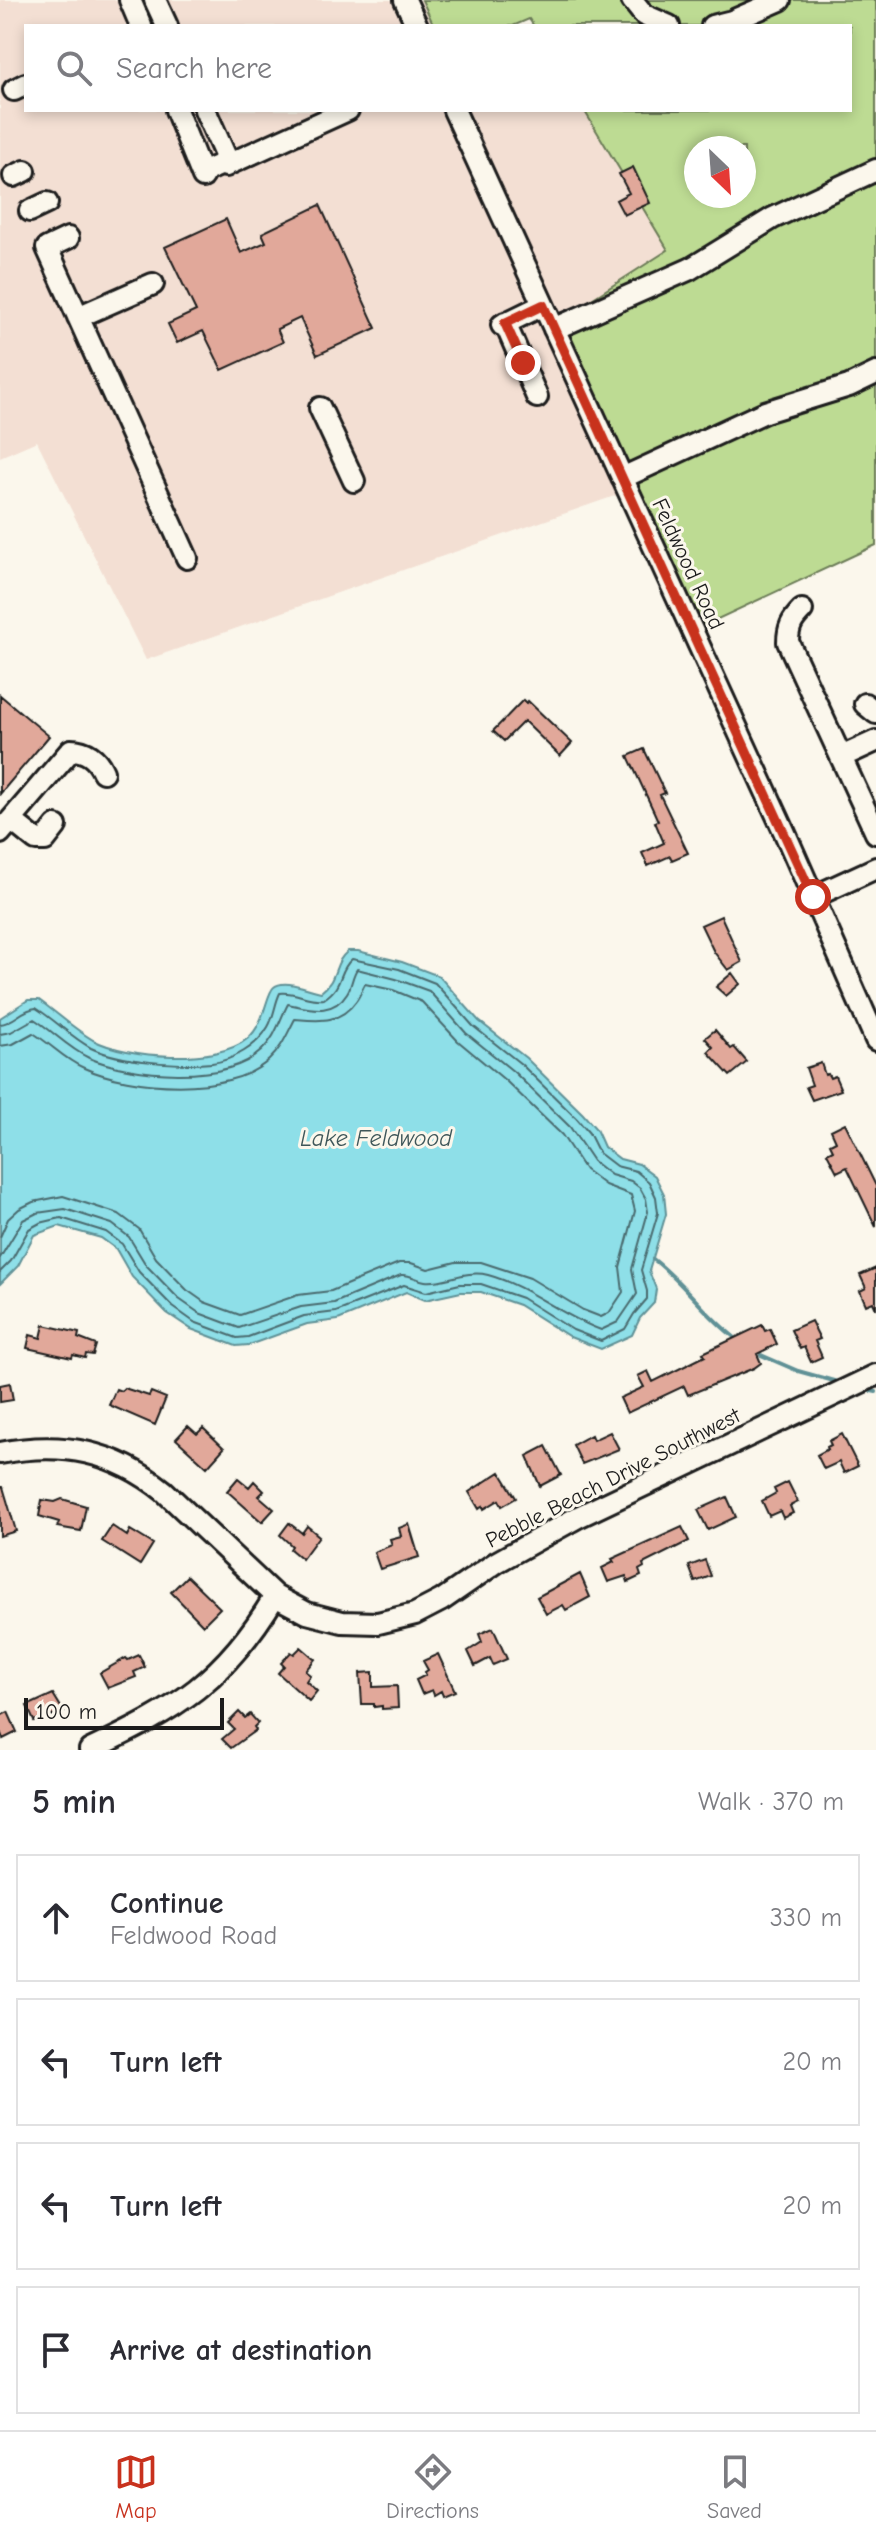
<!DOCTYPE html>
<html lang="en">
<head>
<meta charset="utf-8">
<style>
  :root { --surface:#fff; --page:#f2f2f3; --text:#2b2b33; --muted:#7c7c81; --line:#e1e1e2; --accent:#c8321e }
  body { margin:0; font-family:"Comic Neue",sans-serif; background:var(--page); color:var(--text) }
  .compass { position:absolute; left:684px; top:136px; width:72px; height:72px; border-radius:50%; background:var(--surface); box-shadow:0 4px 12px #0003; rotate:155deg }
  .scale { position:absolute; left:24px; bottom:20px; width:200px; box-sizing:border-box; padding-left:8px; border:4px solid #1c1c1c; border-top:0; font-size:22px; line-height:28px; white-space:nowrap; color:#1c1c1c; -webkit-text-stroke:6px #fbf7ec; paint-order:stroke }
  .stop { position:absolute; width:24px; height:24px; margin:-18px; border:6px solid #c8321e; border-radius:50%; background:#fff }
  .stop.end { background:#c8321e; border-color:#fff; box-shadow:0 2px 8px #0008 }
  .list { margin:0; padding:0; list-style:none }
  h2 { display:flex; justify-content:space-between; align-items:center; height:104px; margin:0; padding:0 32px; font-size:34px }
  h2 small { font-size:26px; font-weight:400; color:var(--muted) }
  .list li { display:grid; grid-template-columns:52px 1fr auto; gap:24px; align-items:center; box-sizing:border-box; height:128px; margin:0 16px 16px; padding:0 16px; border:2px solid var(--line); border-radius:0px }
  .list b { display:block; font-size:30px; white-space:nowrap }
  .list p { margin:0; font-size:26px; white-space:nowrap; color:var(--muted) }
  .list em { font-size:26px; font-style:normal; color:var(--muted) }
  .icon { flex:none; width:44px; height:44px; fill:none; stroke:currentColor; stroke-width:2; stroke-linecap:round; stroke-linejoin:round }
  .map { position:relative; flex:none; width:876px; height:1750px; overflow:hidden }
  .search { position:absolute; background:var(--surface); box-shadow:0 4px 12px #0003; left:24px; right:24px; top:24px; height:88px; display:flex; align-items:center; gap:20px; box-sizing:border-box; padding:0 28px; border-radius:0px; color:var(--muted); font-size:30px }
  .sheet { height:680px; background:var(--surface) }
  nav { display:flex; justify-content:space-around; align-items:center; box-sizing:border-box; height:112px; border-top:2px solid var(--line); background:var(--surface); font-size:22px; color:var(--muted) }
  nav a { display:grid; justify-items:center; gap:4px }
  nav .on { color:var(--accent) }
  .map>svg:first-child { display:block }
</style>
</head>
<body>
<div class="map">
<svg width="876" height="1750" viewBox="0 0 876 1750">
  <rect width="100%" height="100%" fill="#fbf7ec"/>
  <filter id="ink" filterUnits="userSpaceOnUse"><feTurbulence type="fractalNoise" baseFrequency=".0125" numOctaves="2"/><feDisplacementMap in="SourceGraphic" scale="16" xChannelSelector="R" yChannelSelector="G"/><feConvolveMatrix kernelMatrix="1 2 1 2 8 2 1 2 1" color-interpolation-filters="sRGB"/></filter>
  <g filter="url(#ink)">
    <path fill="#f3dfd3" d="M 0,0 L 422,0 L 434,26 L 26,26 L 26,110 L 584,110 L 668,250 L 557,322 L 626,492 L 146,660 L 37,441 L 0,457 Z"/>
    <path fill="#bddb93" stroke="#6c7c58" stroke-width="2" fill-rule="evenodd" d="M 422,0 L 876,0 L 876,545 L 692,631 L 556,322 L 668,250 L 584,110 L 850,110 L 850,26 L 534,26 L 529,19 L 513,26 L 434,26 ZM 696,148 L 744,148 L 744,196 L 696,196 Z"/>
    <path fill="#8edfe8" stroke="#609196" stroke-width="2" d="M 348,951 L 358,951 L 402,962 L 439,976 L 479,1021 L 526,1058 L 583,1114 L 596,1129 L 604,1147 L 620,1159 L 639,1164 L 655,1176 L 664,1194 L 666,1214 L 649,1271 L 656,1289 L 654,1303 L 640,1318 L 632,1335 L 601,1349 L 570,1337 L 519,1305 L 481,1292 L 461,1292 L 425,1300 L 406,1292 L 338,1320 L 307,1324 L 249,1345 L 236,1346 L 191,1329 L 167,1313 L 132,1277 L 116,1249 L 101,1238 L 59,1226 L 34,1235 L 18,1266 L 0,1284 L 0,1018 L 28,1000 L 39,1000 C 57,1013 74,1029 93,1040 C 127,1058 216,1065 247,1039 C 265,1025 266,993 274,987 C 285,978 308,990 321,992 C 339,978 332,964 348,951 Z"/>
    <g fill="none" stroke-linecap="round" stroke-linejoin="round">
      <path stroke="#4a6a6e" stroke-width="2" d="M 0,1024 C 14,1023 22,1009 36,1008 C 55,1020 71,1037 91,1048 C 120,1062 180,1066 212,1063 C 234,1060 257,1046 268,1027 C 274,1017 275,1003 280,993 C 295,991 308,1001 324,999 C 345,985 337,972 352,959 L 399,969 L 435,983 L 473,1026 L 521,1064 L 577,1119 L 589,1133 L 599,1153 L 616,1166 L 636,1171 L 649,1182 L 656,1197 L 658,1213 L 641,1270 L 647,1291 L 647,1299 L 634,1314 L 625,1329 L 601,1341 L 573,1330 L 522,1298 L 481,1284 L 460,1284 L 426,1292 L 404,1285 L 336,1312 L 304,1316 L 248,1337 L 237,1338 L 194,1322 L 173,1307 L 139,1272 L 122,1244 L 106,1232 L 61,1218 L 40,1223 L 29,1229 L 11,1261 L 0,1272
        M 0,1034 L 11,1032 L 34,1019 C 53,1031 68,1048 89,1058 C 131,1076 225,1085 261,1051 C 276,1037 279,1021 288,1004 C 309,1008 332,1017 347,993 C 352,986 352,976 357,969 L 396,979 L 429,991 L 466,1033 L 514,1072 L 570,1127 L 593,1161 L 611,1175 L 631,1181 L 640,1188 L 646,1199 L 648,1212 L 632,1269 L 637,1294 L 618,1322 L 601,1330 C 561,1316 529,1286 488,1275 C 465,1269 443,1284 425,1281 C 416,1280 411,1274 401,1275 L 334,1303 L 301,1307 L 239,1328 L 199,1313 L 179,1299 L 146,1265 L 129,1237 L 112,1224 L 65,1209 L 37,1213 L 23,1220 L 0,1258
        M 0,1046 L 13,1044 L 33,1033 C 51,1044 65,1060 84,1068 C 130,1089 229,1097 269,1060 C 282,1048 287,1034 295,1019 C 319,1021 340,1024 356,1001 C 360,996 362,989 365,984 L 393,990 L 422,1002 L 458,1041 L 506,1081 L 562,1135 L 585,1170 L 605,1185 L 631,1195 L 635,1211 L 620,1267 L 623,1292 L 609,1313 L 601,1317 L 583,1310 L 530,1278 L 481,1262 L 456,1262 L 428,1269 L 411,1263 L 399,1263 L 331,1291 L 298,1295 L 240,1315 L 204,1302 L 187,1290 L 156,1258 L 139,1229 L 119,1214 L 63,1196 L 33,1202 L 19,1209 L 8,1219 L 0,1237"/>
      <path stroke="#609196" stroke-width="4" d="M 653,1259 C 684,1283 704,1314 734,1337
        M 761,1355 L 798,1371 L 841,1383
        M 867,1390 L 876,1392"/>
    </g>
    <path fill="#e1a89a" stroke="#1c1c1c" stroke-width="2" d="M 633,167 L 650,203 L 624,215 L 616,200 L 629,193 L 619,174 Z
      M 320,205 L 376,328 L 317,355 L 300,318 L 277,329 L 283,342 L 222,370 L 203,331 L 177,343 L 168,324 L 196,311 L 165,247 L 226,219 L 241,253 L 266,242 L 262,233 Z
      M 0,695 L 49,736 L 0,794 Z
      M 523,700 L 526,703 L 528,701 L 572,743 L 560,756 L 524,721 L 504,741 L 493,731 Z
      M 644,749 L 665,793 L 660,795 L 688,853 L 672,860 L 670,856 L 648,866 L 642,853 L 664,843 L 655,822 L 658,821 L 654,812 L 628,756 Z
      M 721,916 L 742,962 L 728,970 L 714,952 L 701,925 Z
      M 732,973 L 740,984 L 726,996 L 716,987 Z
      M 715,1030 L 731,1049 L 734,1047 L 747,1062 L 730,1076 L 708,1052 L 713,1047 L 705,1038 Z
      M 821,1063 L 825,1075 L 828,1074 L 830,1078 L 835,1076 L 841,1090 L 812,1100 L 806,1087 L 812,1085 L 806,1068 Z
      M 845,1123 L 876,1186 L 876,1227 L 847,1167 L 837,1172 L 827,1153 L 833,1150 L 830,1144 L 836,1141 L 831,1130 Z
      M 876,1268 L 876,1309 L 873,1302 L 866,1305 L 860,1291 L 866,1288 L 860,1275 Z
      M 811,1321 L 820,1339 L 815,1341 L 822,1357 L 811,1362 L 804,1347 L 800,1349 L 791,1330 Z
      M 44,1325 L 79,1333 L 78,1338 L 96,1345 L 93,1355 L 86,1354 L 85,1358 L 73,1355 L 72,1358 L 27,1348 L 30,1335 L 41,1338 Z
      M 762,1325 L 765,1331 L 770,1329 L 777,1344 L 757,1354 L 761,1363 L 754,1368 L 688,1395 L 684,1386 L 627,1413 L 620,1398 L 644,1387 L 638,1376 L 648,1371 L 653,1382 L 705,1356 L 703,1353 Z
      M 10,1383 L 13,1400 L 0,1402 L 0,1385 Z
      M 124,1388 L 149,1396 L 151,1392 L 166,1398 L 155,1425 L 109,1405 L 116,1389 L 121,1391 Z
      M 188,1426 L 197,1434 L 203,1428 L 224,1448 L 207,1467 L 176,1439 Z
      M 610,1432 L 619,1449 L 582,1464 L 573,1445 L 591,1435 L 593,1440 Z
      M 842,1434 L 858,1466 L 844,1473 L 839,1462 L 824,1469 L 817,1455 L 828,1449 L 827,1447 L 831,1445 L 829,1441 Z
      M 546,1446 L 561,1475 L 540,1486 L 527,1456 Z
      M 500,1472 L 516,1498 L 502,1506 L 499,1500 L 484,1509 L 483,1506 L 479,1509 L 469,1492 Z
      M 238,1478 L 249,1487 L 254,1481 L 264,1491 L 259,1496 L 274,1509 L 262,1522 L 227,1491 Z
      M 788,1482 L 798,1502 L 790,1506 L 793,1513 L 783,1518 L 780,1511 L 769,1516 L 762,1501 L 776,1493 L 774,1489 Z
      M 0,1487 L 3,1487 L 16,1531 L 0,1536 Z
      M 727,1497 L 736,1517 L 708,1530 L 698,1510 Z
      M 62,1499 L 86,1506 L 81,1531 L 57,1527 L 59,1522 L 39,1516 L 42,1500 L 55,1502 Z
      M 289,1523 L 302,1533 L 307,1526 L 319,1536 L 302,1559 L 290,1549 L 292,1546 L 280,1535 Z
      M 409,1524 L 419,1557 L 380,1569 L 374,1552 L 392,1545 L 390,1539 L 401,1536 L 399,1528 Z
      M 112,1526 L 127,1536 L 130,1530 L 153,1544 L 140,1565 L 102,1541 Z
      M 682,1527 L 689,1541 L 643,1564 L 644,1567 L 639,1570 L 641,1576 L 628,1582 L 626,1576 L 608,1582 L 602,1568 L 614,1562 L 612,1559 Z
      M 705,1560 L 711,1576 L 695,1582 L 689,1566 Z
      M 580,1574 L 590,1597 L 566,1610 L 563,1605 L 546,1614 L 537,1597 Z
      M 187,1576 L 220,1608 L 203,1625 L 171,1592 Z
      M 493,1628 L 507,1659 L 493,1665 L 490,1658 L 475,1666 L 468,1651 L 482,1642 L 479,1634 Z
      M 301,1647 L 315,1659 L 305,1671 L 310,1675 L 306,1681 L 317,1691 L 309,1701 L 278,1673 L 284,1666 L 281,1663 L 291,1652 L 294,1654 Z
      M 438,1654 L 455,1691 L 443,1696 L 441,1691 L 434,1695 L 432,1690 L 422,1694 L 416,1680 L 426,1675 L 425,1672 L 428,1670 L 423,1661 Z
      M 139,1655 L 145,1667 L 134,1672 L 136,1677 L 108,1688 L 100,1673 L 126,1658 L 128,1660 Z
      M 373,1672 L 373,1687 L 397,1686 L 398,1708 L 382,1709 L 382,1706 L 374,1707 L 374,1704 L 362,1704 L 360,1673 Z
      M 53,1694 L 64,1712 L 34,1721 L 27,1706 Z
      M 8,1712 L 17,1732 L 3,1739 L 0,1731 L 0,1716 Z
      M 239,1712 L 245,1718 L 250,1714 L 258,1723 L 254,1727 L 256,1730 L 231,1748 L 222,1739 L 234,1729 L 228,1723 Z"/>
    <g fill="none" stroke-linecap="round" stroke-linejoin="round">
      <g stroke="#1c1c1c" stroke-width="26">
        <path id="minor" d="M 130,0 L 141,26
          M 155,0 L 167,26
          M 405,0 L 417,26
          M 632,0 L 644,15 L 669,26
          M 712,26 L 732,21 L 780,0
          M 14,90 L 26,84
          M 176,110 L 203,177 L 206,171 L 222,164 L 226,166
          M 205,110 L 229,164 L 348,110
          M 454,110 L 784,831 L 876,1040
          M 14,176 L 25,171
          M 30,211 L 47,203
          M 68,238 L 47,248 L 187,558
          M 78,317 L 153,284
          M 505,323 L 537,397
          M 502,325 L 543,305
          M 554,329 L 690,269 L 773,218 L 876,170
          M 320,408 L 354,481
          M 622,478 L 765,412 L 849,386 L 876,373
          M 802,610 C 792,620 788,627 788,642 L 876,833
          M 865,704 L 876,713
          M 841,757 L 876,741
          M 11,820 L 36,840 L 45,840 L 56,826
          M 0,833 L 71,750 C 86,750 97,758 103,772
          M 813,897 L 876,868
          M 0,1453 C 63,1441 114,1451 164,1491 L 275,1596 L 307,1613 L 342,1622 L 378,1623 L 415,1614 L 442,1600 L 497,1562 L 578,1517 L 876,1375
          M 90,1750 C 177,1709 225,1680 275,1596"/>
      </g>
      <use href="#minor" stroke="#fbf7ec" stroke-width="20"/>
    </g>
  </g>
  <g fill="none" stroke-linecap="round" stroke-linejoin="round" filter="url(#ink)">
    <path stroke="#c8321e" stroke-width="10" d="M 523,363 L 505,323 L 543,305 L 813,897"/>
  </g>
  <g text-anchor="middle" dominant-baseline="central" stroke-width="6" stroke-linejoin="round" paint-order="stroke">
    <g font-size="22" fill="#1c1c1c" stroke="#fbf7ec">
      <text transform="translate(688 564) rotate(65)">Feldwood Road</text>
      <text transform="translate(613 1478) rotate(-27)">Pebble Beach Drive Southwest</text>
    </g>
    <g font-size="24" font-style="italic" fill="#3e5659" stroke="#fbf7ec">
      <text x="376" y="1138">Lake Feldwood</text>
    </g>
  </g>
</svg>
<svg class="compass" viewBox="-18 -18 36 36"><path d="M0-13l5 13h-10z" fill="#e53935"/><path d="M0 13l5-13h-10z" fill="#7c7c81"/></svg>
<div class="scale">100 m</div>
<div class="stop" style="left:813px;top:897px"></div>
<div class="stop end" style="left:523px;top:363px"></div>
<div class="search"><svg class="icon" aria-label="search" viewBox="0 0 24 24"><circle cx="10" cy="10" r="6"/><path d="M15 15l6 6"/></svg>Search here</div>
</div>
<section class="sheet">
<h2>5 min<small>Walk · 370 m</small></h2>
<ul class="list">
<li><svg class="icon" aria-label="ahead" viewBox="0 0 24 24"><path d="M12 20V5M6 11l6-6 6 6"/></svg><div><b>Continue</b><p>Feldwood Road</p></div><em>330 m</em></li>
<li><svg class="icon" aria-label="left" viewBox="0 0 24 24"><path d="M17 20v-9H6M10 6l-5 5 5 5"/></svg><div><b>Turn left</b></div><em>20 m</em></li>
<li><svg class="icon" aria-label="left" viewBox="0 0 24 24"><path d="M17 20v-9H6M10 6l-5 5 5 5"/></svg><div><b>Turn left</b></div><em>20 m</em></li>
<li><svg class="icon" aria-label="arrive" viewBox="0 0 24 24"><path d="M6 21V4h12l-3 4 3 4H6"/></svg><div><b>Arrive at destination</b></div></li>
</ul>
</section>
<nav>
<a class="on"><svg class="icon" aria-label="map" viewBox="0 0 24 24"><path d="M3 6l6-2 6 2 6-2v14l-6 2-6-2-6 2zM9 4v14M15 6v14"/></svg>Map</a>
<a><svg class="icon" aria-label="directions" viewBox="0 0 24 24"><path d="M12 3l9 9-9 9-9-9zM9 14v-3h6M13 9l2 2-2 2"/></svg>Directions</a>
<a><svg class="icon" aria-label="saved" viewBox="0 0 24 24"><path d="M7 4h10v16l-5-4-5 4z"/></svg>Saved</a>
</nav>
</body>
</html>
